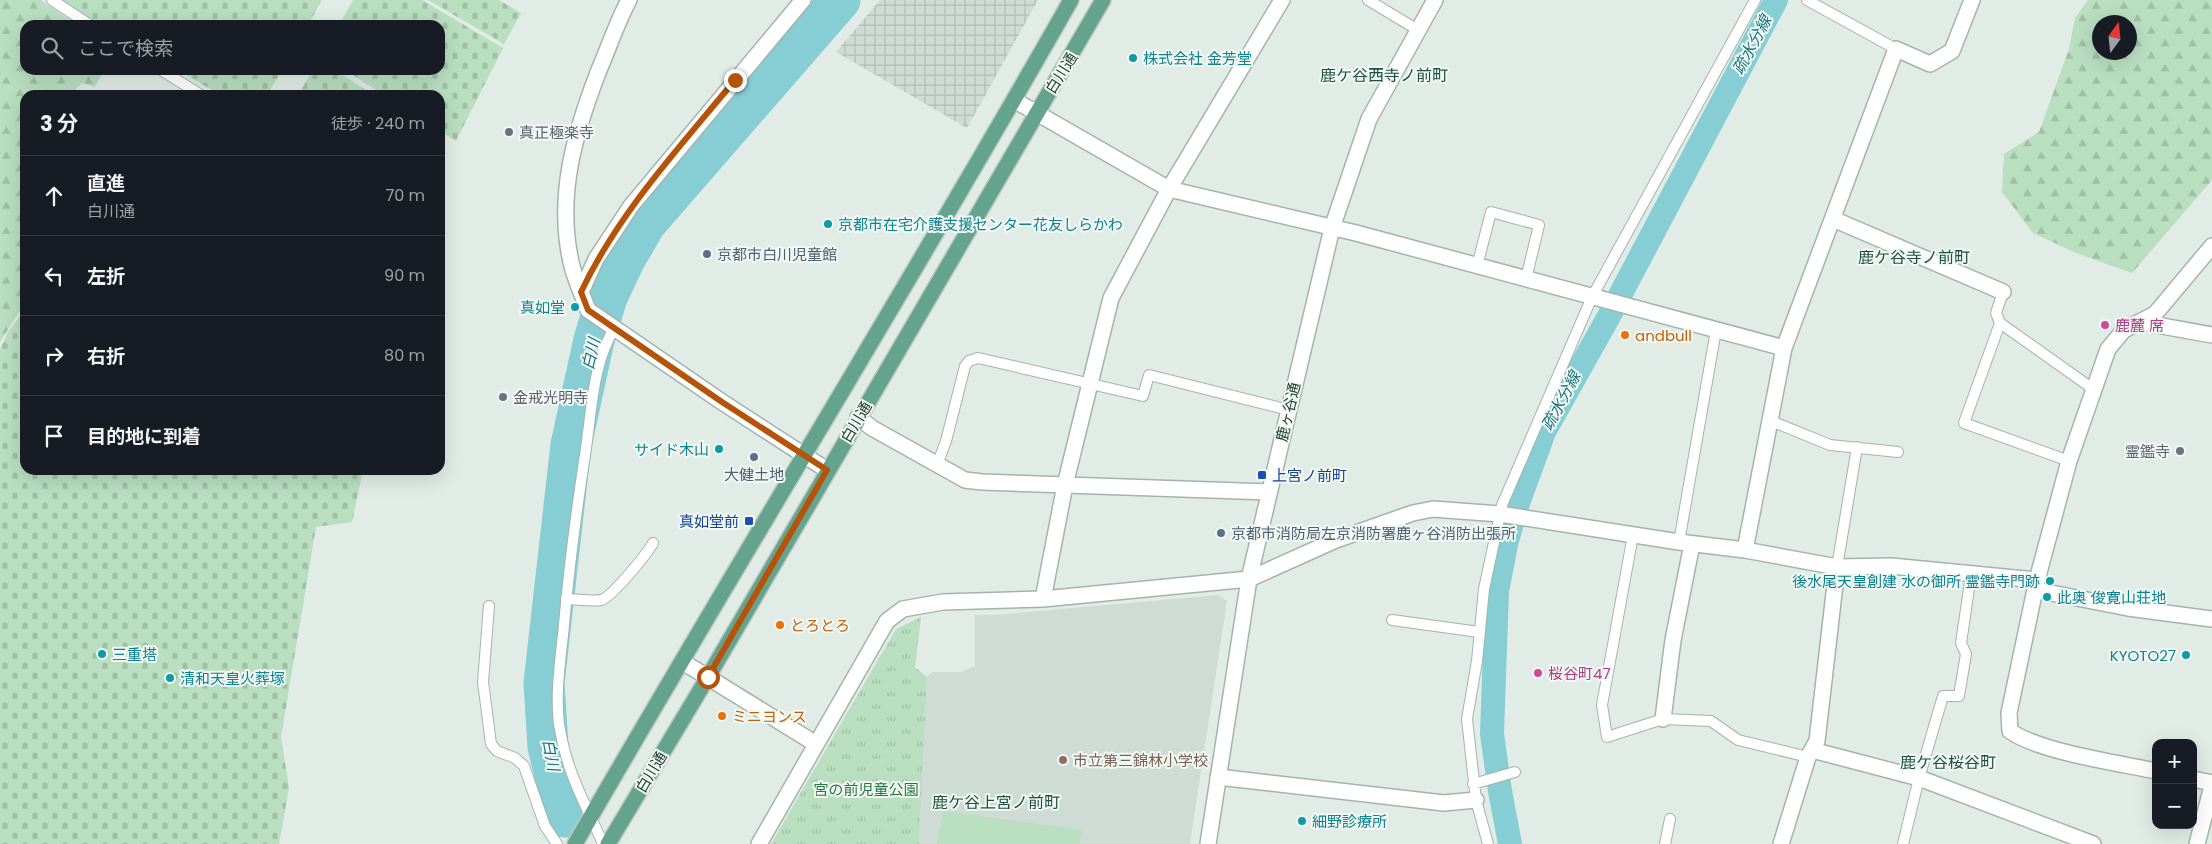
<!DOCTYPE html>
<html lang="ja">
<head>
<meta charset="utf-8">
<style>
  :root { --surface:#171b24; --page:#20242c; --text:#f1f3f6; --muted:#9ea1a6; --line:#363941 }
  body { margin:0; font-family:Poppins,"Noto Sans JP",sans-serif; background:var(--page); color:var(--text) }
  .controls { position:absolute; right:15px; bottom:15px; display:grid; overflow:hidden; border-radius:10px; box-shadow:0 5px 20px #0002 }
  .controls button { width:45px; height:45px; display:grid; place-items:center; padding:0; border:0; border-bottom:1px solid var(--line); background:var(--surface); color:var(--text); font:25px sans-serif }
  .compass { position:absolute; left:2092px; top:15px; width:45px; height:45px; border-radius:50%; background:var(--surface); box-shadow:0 5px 20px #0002; rotate:15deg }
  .stop { position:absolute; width:15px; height:15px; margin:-11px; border:4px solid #b45309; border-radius:50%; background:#fff }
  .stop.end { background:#b45309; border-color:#fff; box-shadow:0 1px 5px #0008 }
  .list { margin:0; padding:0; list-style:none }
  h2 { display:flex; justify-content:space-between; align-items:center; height:65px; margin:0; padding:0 20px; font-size:21px }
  h2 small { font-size:16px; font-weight:400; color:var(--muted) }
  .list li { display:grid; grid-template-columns:32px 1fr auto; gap:15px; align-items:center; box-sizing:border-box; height:80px; padding:0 20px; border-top:1px solid var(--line) }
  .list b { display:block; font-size:19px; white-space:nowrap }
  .list p { margin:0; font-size:16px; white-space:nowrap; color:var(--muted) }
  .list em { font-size:16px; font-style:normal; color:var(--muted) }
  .icon { flex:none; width:28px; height:28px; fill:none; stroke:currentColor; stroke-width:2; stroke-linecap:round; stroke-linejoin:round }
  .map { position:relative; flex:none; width:2212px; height:844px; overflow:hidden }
  .search { position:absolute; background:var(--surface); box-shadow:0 5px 20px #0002; left:20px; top:20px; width:425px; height:55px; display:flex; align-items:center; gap:12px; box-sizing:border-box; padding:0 18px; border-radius:15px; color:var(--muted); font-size:19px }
  .panel { position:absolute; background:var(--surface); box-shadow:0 5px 20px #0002; left:20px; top:90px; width:425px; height:385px; border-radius:15px }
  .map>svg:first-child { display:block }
</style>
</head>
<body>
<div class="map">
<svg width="2212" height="844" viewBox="0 0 2212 844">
  <defs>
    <pattern id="industrial-grid" width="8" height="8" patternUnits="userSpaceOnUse" patternTransform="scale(1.25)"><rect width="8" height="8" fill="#cfdcd5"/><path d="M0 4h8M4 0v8" fill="none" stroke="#b1beb7"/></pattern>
    <pattern id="grass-tufts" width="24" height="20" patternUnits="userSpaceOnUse" patternTransform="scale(1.25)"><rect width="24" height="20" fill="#b9dec0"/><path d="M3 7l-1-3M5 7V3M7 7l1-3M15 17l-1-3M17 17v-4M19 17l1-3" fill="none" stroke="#9fc0a5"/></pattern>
    <pattern id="forest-firs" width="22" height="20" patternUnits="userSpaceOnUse" patternTransform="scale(1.25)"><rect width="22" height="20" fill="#b9dec0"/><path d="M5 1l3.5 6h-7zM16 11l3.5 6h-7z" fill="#9fc0a5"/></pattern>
    <pattern id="cemetery-stones" width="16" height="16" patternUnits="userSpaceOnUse" patternTransform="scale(1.25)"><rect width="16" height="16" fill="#b9dec0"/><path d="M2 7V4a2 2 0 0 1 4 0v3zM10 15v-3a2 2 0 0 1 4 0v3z" fill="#9fc0a5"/></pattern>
  </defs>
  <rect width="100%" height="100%" fill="#e1ece6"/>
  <path fill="#cfdcd5" d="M 1218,595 L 1227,601 L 1190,844 L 919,844 L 927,677 L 932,672 L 961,672 L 975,666 L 975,615 L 995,615 Z"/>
  <path fill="url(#industrial-grid)" d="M 880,0 L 1038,0 L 967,128 L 836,52 Z"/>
  <path fill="url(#grass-tufts)" d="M 921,617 L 915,667 L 927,677 L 919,844 L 771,844 L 896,629 Z"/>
  <path fill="url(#forest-firs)" fill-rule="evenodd" d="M 0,0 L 41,0 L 77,25 L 25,25 L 25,70 L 104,70 L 95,87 L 82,83 L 70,95 L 25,95 L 25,303 L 0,342 Z
    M 2088,0 L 2212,0 L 2212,180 L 2132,273 L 2076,253 L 2033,233 L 2002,192 L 2004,154 L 2039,132 L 2069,49 L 2075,18 ZM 2100,22 L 2130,22 L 2130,52 L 2100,52 Z"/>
  <path fill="url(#cemetery-stones)" d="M 61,0 L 322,0 L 308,25 L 99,25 Z
    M 353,0 L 422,0 L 503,48 L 456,141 L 440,131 L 440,95 L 384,95 L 345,70 L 440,70 L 440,25 L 339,25 Z
    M 428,0 L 499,0 L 521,13 L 504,44 Z
    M 178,70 L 282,70 L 267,95 L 220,95 Z
    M 313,70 L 335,70 L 374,95 L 298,95 Z
    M 25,309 L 25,470 L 363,470 L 352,522 L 316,527 L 281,737 L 289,788 L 279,844 L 0,844 L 0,349 L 8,332 Z"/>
  <path fill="#b9dec0" d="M 943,811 L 1082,830 L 1080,844 L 937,844 Z"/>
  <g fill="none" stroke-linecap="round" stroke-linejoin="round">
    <path stroke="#87ced4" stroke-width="24" d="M 1510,844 L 1500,791 L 1492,734 L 1497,591 L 1507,540 L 1518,503 L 1544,432 L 1608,318 L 1776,0"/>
    <path stroke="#87ced4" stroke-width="41" d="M 565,817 L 548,747 L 544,683 L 571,445 L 594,340 L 607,297 L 625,259 L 646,223 L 840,0"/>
    <g stroke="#a4b4ad" stroke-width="12">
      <path id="service" d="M 52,0 L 90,25
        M 1368,0 L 1418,30
        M 1807,0 L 1896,49
        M 161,70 L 201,95
        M 1477,266 L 1491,212 L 1539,225 L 1526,279
        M 2003,292 L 1996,313 L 2000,323 L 2093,389
        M 2000,323 L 1964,423 L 2069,461
        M 1771,421 L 1830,445 L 1898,452
        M 937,465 L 946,441 L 965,366 L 969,361 L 978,358 L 1143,396 L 1149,375 L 1289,410
        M 1633,535 L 1602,705 L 1607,737 L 1663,719 L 1711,721 L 1738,740 L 1808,757
        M 1679,542 L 1716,330
        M 1837,567 L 1857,447
        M 566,599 C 577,599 591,602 601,600 C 611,598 647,554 653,543
        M 489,606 L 483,682 L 491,744 L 497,751 L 515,758 L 524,766 L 545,826 L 557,844
        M 1392,620 L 1479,632
        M 1473,784 L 1515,772
        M 603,844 C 584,801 566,771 559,724 C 555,691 561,657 564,625 C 569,566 577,507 586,448 C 592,408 593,362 615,327
        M 1488,844 L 1476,800 L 1467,719 L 1477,661 L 1484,589 L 1502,505 L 1592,297 L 1755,0
        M 1665,844 L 1670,819
        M 1903,844 L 1919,778 L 1943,696 L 1959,696 L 1966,654 L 1961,643 L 1971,575"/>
    </g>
    <g stroke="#a4b4ad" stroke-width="18">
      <path id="minor" d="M 629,0 C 617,22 609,47 599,70 C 575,132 556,195 571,262 C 574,277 581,291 586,305 L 588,310 L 722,402 L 827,470
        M 1014,100 L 1169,189 L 1356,233 L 1784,348
        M 1833,219 L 2003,292
        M 581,292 L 596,259 L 631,206 L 803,0
        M 2140,322 L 2212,335
        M 858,417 L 872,428 L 965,480 L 982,482 L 1269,492
        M 1745,550 L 1784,348 L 1896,49 L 1930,64 L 1952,51 L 1972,0
        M 2036,590 L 2128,608 L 2212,619
        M 1043,599 L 1065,485 L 1111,298 L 1169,189 L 1282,0
        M 683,662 L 816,744
        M 1663,719 L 1673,640 L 1692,544
        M 1812,750 L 1919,778 L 2093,844
        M 2156,771 C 2118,763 2040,752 2010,731 L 2009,713 L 2037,580 L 2069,461 L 2108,349 L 2124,330 L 2155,314 L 2212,246
        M 1218,777 L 1444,803 L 1476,800
        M 2193,779 L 2212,783
        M 759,844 L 887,621 L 903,609 L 943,602 L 1043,599 L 1249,579 L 1336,540 L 1413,513 L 1433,509 L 1500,514 L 1679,542 L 1745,550 L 1837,567 L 1891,566 L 2037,580
        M 1781,844 L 1808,757 L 1817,741 L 1837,567
        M 2197,844 L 2212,786"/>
    </g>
    <g stroke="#a4b4ad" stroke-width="18">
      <path id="tertiary" d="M 1208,844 L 1249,579 L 1332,228 L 1369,119 L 1435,0"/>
    </g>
    <g stroke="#c1c9c6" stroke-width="18">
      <path id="primary" d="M 575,844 C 738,561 910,284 1071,0
        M 608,844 L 708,677 L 1103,0"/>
    </g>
    <use href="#service" stroke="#fff" stroke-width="10"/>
    <use href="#minor" stroke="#fff" stroke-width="15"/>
    <use href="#tertiary" stroke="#fff" stroke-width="15"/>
    <use href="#primary" stroke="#64a48e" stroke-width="15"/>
  </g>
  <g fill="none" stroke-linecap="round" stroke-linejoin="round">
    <path stroke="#b45309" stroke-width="6" d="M 708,677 L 827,470 L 722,402 L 588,310 L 581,292 C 619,212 679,148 735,80"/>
  </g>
  <g fill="#0f9aa8" stroke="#f2f9f4" stroke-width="2">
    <circle cx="1133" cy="58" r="5"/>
    <circle cx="828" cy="224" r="5"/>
    <circle cx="575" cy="307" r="5"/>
    <circle cx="719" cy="449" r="5"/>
    <circle cx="2050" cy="581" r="5"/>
    <circle cx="2047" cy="597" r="5"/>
    <circle cx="102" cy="654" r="5"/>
    <circle cx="2186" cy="655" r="5"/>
    <circle cx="170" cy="678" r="5"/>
    <circle cx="1302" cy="821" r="5"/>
  </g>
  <g fill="#6b7280" stroke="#f2f9f4" stroke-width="2">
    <circle cx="509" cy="132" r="5"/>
    <circle cx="503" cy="397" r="5"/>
    <circle cx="2180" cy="451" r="5"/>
  </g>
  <g fill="#5c6f8a" stroke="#f2f9f4" stroke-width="2">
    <circle cx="707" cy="254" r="5"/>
    <circle cx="754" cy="457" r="5"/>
    <circle cx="1221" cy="533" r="5"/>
  </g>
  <g fill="#d1479c" stroke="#f2f9f4" stroke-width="2">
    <circle cx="2105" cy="325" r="5"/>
    <circle cx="1538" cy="673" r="5"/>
  </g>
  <g fill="#e8710a" stroke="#f2f9f4" stroke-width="2">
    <circle cx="1625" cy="335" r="5"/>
    <circle cx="780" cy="625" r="5"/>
    <circle cx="722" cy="716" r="5"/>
  </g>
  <g fill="#1a4fb4" stroke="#f2f9f4" stroke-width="2">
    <rect x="1257" y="470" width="10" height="10" rx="2.5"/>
    <rect x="744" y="516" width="10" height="10" rx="2.5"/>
  </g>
  <circle fill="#8d6e63" stroke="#f2f9f4" stroke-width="2" cx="1063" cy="760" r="5"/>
  <g text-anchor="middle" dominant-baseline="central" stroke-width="4" stroke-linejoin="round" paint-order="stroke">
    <g font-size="15" fill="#0d838f" stroke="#f2f9f4" text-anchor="start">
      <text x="1143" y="58">株式会社 金芳堂</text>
      <text x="838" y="224">京都市在宅介護支援センター花友しらかわ</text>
      <text x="565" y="307" text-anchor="end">真如堂</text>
      <text x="709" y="449" text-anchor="end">サイド木山</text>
      <text x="2040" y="581" text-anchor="end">後水尾天皇創建 水の御所 霊鑑寺門跡</text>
      <text x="2057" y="597">此奥 俊寛山荘地</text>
      <text x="112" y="654">三重塔</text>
      <text x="2176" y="655" text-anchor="end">KYOTO27</text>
      <text x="180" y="678">清和天皇火葬塚</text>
      <text x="1312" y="821">細野診療所</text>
    </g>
    <g font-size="15" fill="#213e33" stroke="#f2f9f4">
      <text transform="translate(1061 73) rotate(-58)">白川通</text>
      <text transform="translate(1288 412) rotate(-77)">鹿ヶ谷通</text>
      <text transform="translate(856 422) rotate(-59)">白川通</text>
      <text transform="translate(651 772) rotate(-59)">白川通</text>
    </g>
    <g font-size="15" fill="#5b616d" stroke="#f2f9f4" text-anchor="start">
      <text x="519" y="132">真正極楽寺</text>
      <text x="513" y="397">金戒光明寺</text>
      <text x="2170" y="451" text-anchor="end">霊鑑寺</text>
    </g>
    <g font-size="15" fill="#4e5e75" stroke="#f2f9f4" text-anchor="start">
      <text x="717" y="254">京都市白川児童館</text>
      <text x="754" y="474" text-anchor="middle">大健土地</text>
      <text x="1231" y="533">京都市消防局左京消防署鹿ヶ谷消防出張所</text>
    </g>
    <g font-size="15" fill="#b23c85" stroke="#f2f9f4" text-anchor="start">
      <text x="2115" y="325">鹿麓 席</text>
      <text x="1548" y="673">桜谷町47</text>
    </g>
    <g font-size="15" fill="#c56008" stroke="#f2f9f4" text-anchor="start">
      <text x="1635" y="335">andbull</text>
      <text x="790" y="625">とろとろ</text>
      <text x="732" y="716">ミニヨンス</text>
    </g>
    <g font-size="15" fill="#164399" stroke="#f2f9f4" text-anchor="start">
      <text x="1272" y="475">上宮ノ前町</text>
      <text x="739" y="521" text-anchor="end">真如堂前</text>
    </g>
    <g font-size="15" fill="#785e54" stroke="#f2f9f4" text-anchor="start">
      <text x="1073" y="760">市立第三錦林小学校</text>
    </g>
    <g font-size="15" fill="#297640" stroke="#f2f9f4">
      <text x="866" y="789">宮の前児童公園</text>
    </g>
    <g font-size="16" font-style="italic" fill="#18747c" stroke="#f2f9f4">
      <text transform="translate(1752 45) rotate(-62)">疏水分線</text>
      <text transform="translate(591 354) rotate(-77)">白川</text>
      <text transform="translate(1561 401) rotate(-62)">疏水分線</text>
      <text transform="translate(551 755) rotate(79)">白川</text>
    </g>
    <g font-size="16" fill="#1c513f" stroke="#f2f9f4">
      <text x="1384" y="75">鹿ケ谷西寺ノ前町</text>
      <text x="1914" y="257">鹿ケ谷寺ノ前町</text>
      <text x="1948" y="762">鹿ケ谷桜谷町</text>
      <text x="996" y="802">鹿ケ谷上宮ノ前町</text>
    </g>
  </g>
</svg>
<div class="controls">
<button>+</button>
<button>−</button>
</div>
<svg class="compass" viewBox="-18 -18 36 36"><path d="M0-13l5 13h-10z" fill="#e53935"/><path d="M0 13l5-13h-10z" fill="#9ea1a6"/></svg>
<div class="stop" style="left:708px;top:677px"></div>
<div class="stop end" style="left:735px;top:80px"></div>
<div class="search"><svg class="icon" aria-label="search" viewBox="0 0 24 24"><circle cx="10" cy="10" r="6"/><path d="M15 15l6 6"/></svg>ここで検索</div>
<section class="panel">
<h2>3 分<small>徒歩 · 240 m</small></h2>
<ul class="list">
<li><svg class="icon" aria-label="ahead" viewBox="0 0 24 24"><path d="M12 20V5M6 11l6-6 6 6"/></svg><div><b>直進</b><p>白川通</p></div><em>70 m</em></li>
<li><svg class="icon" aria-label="left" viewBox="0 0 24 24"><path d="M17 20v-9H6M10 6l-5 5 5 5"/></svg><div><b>左折</b></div><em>90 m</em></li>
<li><svg class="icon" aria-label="right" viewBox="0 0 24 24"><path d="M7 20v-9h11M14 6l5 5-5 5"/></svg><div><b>右折</b></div><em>80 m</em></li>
<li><svg class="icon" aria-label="arrive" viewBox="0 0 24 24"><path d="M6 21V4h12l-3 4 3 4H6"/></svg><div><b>目的地に到着</b></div></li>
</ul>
</section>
</div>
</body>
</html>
